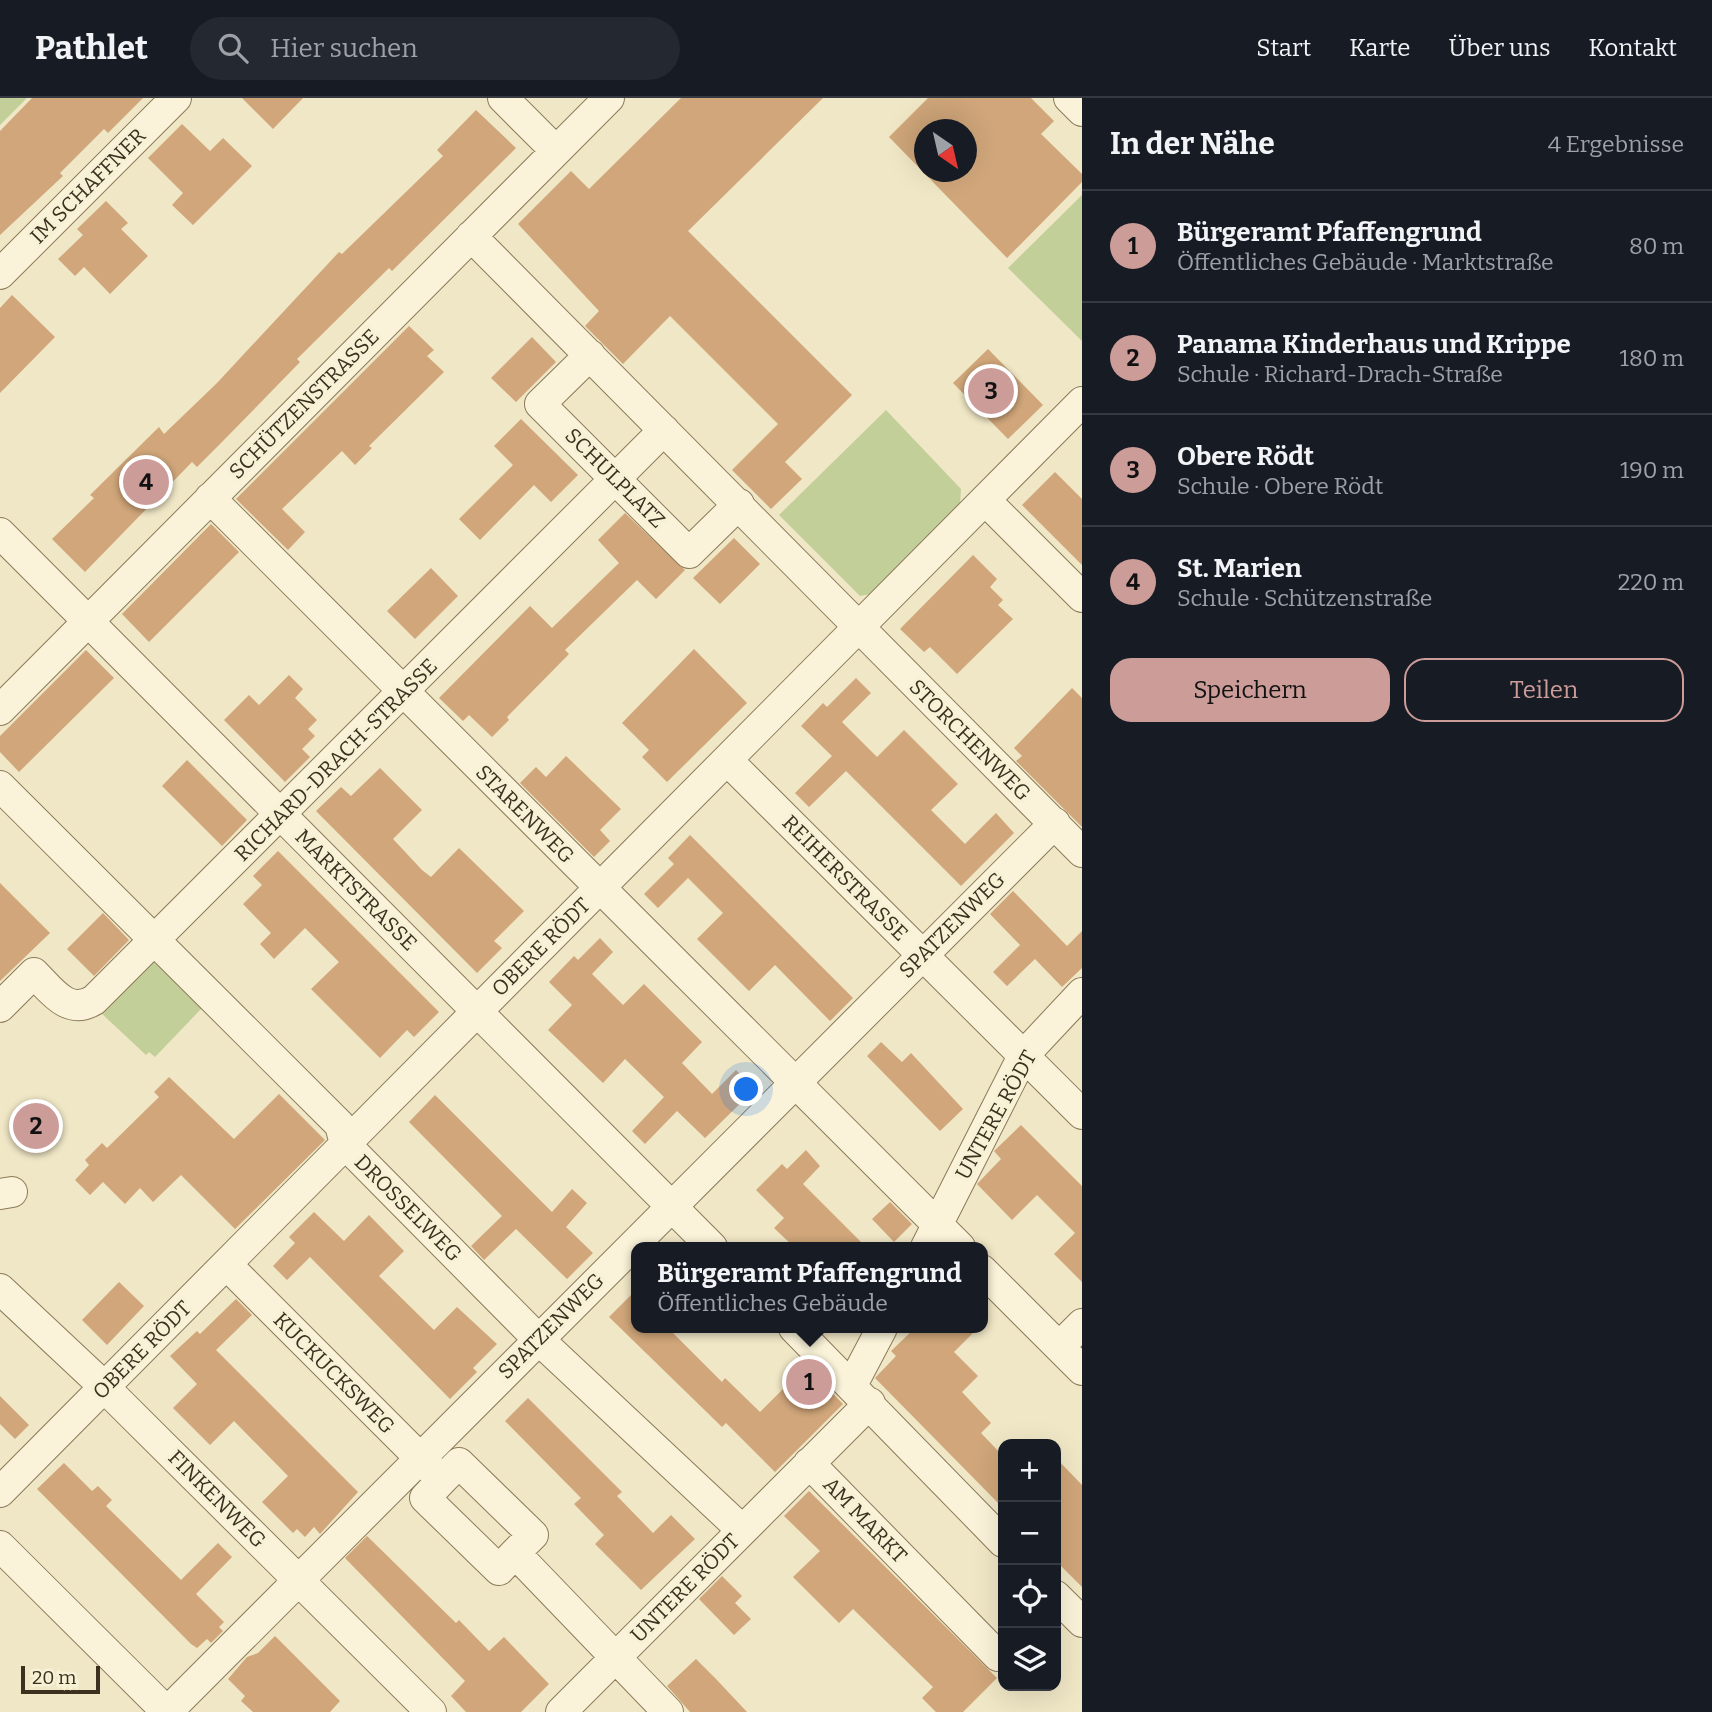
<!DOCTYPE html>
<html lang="de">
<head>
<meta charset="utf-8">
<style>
  :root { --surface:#171b24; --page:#242831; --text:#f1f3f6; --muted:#9ea1a6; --line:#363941; --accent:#cc9c99 }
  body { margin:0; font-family:Bitter,serif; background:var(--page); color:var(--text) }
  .controls { position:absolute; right:21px; bottom:21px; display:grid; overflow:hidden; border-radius:14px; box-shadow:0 7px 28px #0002 }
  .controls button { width:63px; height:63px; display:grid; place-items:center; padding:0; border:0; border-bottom:2px solid var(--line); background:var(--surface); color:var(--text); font:35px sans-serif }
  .compass { position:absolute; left:914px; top:21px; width:63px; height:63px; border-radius:50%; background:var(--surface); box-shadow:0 7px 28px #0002; rotate:146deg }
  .scale { position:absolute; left:21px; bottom:18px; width:79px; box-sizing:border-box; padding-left:7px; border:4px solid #3c301f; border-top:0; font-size:19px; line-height:24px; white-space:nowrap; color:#3c301f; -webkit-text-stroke:5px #f7f1d6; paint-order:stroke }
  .you { position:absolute; left:747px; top:992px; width:24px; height:24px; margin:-18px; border:5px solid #fff; border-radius:50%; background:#1a73e8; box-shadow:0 0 0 10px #1a73e833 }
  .badge { display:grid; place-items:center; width:46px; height:46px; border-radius:50%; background:var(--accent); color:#111; font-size:23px; font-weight:700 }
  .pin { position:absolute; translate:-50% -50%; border:4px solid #fff; box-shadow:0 2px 7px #0006 }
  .popup { position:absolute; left:631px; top:1144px; width:357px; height:91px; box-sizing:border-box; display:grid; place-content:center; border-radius:14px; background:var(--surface); filter:drop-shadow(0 2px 5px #0005); font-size:23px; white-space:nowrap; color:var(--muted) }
  .popup b { font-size:26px; color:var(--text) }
  .popup::after { content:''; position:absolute; left:50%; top:100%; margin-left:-14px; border:14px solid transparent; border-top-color:var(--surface) }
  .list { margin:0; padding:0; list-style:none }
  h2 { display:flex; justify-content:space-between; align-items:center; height:91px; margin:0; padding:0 28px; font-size:30px }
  h2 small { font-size:23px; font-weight:400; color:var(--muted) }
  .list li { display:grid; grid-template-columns:46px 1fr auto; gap:21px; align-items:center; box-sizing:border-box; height:112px; padding:0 28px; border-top:2px solid var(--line) }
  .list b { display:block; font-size:26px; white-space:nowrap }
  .list p { margin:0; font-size:23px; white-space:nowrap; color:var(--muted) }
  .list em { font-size:23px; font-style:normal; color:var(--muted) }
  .actions { display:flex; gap:14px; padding:21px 28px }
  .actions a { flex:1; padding:16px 0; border:2px solid var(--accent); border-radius:21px; text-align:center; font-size:24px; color:var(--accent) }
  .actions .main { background:var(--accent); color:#111 }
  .icon { flex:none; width:38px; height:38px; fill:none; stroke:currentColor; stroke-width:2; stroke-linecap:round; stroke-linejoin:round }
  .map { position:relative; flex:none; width:1082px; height:1614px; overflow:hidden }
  header { display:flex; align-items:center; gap:42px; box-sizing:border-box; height:98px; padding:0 35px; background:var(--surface); border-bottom:2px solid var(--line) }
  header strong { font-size:33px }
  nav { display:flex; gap:38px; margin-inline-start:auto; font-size:24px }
  .search { width:490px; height:63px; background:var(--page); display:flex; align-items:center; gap:18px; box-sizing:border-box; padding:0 24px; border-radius:38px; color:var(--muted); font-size:26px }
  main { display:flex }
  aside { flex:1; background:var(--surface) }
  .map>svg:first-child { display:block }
</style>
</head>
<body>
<header>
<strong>Pathlet</strong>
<div class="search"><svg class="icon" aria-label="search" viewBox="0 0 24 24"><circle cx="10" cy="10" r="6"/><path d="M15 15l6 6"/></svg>Hier suchen</div>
<nav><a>Start</a><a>Karte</a><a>Über uns</a><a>Kontakt</a></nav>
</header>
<main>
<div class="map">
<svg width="1082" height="1614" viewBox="0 0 1082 1614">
  <rect width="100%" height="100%" fill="#f0e7c6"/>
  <path fill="#c3cf99" d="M 0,0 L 27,0 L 0,27 Z
    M 1082,97 L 1082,243 L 1008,170 Z
    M 886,312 L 961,391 L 960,407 L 872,496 L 860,498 L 779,417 Z
    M 151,861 L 202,910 L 155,959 L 149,954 L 146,957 L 100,914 Z"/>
  <path fill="#d0a67a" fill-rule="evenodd" d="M 32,0 L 143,0 L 108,35 L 104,31 L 60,75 L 63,78 L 0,137 L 0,33 Z
    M 242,0 L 303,0 L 273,31 Z
    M 681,0 L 823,0 L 688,133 L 852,297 L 785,364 L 802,381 L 771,411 L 732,372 L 778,326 L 670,218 L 623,266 L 585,228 L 599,213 L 518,126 L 571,73 L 589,91 Z
    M 928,0 L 1031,0 L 1054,23 L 1041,36 L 1082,76 L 1082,84 L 1007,160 L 889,39 ZM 925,32 L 967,32 L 967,74 L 925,74 Z
    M 476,12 L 516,50 L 392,173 L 389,170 L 297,261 L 300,264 L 222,344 L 197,369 L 192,364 L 85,474 L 52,441 L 94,400 L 90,397 L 159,329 L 164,336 L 217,285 L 339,154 L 342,156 L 443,58 L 437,52 Z
    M 182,26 L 210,53 L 223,40 L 252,68 L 193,127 L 172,107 L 183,95 L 148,60 Z
    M 106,103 L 128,125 L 121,131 L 148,158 L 110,196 L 84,169 L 75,178 L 58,161 L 83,137 L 77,131 Z
    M 12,197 L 55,239 L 0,295 L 0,210 Z
    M 409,228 L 434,252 L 427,258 L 444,274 L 369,348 L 372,350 L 355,367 L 342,353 L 282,411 L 305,434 L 288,452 L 236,401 Z
    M 532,239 L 556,264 L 516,304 L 491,280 Z
    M 988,251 L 1043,307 L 1008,341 L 953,285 Z
    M 521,321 L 578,377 L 551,404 L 534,387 L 480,442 L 459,421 L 513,367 L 494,348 Z
    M 1055,374 L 1082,401 L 1082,467 L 1022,407 Z
    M 625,415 L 685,472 L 656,501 L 637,482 L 565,552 L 569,556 L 507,619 L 509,622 L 492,639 L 469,617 L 463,623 L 439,600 L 530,508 L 552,530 L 619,465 L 598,442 Z
    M 211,426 L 239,454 L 149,544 L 122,516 Z
    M 734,440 L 760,466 L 720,506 L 693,480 Z
    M 973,457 L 997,481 L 990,489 L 1003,502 L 998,507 L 1013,521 L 957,576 L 930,549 L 924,554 L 900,531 Z
    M 431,470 L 458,498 L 415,541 L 387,513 Z
    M 694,551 L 747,605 L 667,684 L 642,659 L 649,652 L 622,625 Z
    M 86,552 L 114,580 L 19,674 L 0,654 L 0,638 Z
    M 289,577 L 303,591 L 295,600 L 317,622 L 308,631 L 315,638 L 302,651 L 310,659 L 285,684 L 224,622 L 249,597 L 259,607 Z
    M 856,580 L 871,595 L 842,624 L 877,659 L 904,632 L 958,686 L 931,712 L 965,746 L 996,715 L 1014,735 L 961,788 L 846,673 L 809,709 L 795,695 L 832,658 L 801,628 L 823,605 L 827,609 Z
    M 1072,590 L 1082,600 L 1082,729 L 1016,663 L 1022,658 L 1014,650 Z
    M 566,658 L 621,711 L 600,732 L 610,743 L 594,759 L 520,685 L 536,669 L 546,679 Z
    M 187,662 L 247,722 L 222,748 L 162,688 Z
    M 380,670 L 422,712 L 393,741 L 422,772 L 431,779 L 459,750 L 524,813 L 494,843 L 502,850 L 477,875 L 316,713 L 341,689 L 351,698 Z
    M 690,737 L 853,900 L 830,923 L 775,867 L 749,893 L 697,841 L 723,815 L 688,780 L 658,810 L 644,796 L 674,766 L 668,760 Z
    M 278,753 L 439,914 L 414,939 L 407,932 L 380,960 L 311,891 L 339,864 L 305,830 L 274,861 L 260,846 L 271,835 L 243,806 L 262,787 L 253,778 Z
    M 0,785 L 50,835 L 0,883 Z
    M 1013,793 L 1067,848 L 1082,833 L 1082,870 L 1062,889 L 1035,861 L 1007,888 L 993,874 L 1020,847 L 990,816 Z
    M 103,815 L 129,842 L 94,878 L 67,851 Z
    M 600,840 L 613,854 L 592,876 L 623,907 L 644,886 L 702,944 L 682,965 L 712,996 L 736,972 L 755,991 L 705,1040 L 677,1013 L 645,1046 L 632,1033 L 664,999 L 625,961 L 603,985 L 548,932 L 572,907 L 549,884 L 574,858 L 578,862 Z
    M 881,944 L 902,964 L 911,955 L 963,1011 L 940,1033 L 867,958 Z
    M 169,979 L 234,1041 L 279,996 L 325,1042 L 235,1131 L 181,1077 L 153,1104 L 140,1090 L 125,1106 L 103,1084 L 90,1097 L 75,1082 L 89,1067 L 85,1062 L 102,1045 L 107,1050 L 159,999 L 154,994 Z
    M 435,997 L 552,1114 L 572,1091 L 587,1105 L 566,1129 L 593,1155 L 567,1181 L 516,1131 L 484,1162 L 471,1148 L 502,1118 L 409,1024 Z
    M 1021,1027 L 1082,1088 L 1082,1184 L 1054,1156 L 1075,1135 L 1037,1097 L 1012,1122 L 977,1086 L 1001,1061 L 994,1053 Z
    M 806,1052 L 820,1068 L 803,1086 L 866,1149 L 794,1149 L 774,1130 L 784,1120 L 756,1092 L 782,1066 L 787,1071 Z
    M 890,1104 L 912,1126 L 894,1144 L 872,1121 Z
    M 314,1114 L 344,1143 L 369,1117 L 404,1153 L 379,1178 L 434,1232 L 457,1209 L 497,1246 L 473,1270 L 477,1274 L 450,1301 L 310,1159 L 287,1182 L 273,1168 L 295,1145 L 289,1139 Z
    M 119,1184 L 144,1208 L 107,1247 L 82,1222 Z
    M 636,1192 L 636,1230 L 668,1230 L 722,1284 L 725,1280 L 760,1314 L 806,1268 L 843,1306 L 775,1374 L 726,1325 L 722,1329 L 609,1219 Z
    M 236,1201 L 252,1217 L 216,1252 L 358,1394 L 320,1436 L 314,1429 L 305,1439 L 297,1431 L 293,1435 L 262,1404 L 288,1378 L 234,1323 L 210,1347 L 173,1310 L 197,1286 L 170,1258 L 197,1233 L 200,1236 Z
    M 915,1230 L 978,1230 L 954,1254 L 978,1278 L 962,1294 L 991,1325 L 981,1335 L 1003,1358 L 1003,1410 L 875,1280 L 896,1258 L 891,1253 Z
    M 0,1298 L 29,1327 L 15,1341 L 0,1326 Z
    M 528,1300 L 622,1394 L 617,1398 L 653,1435 L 671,1417 L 695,1441 L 641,1492 L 595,1446 L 604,1437 L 574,1406 L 581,1400 L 505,1323 Z
    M 1056,1360 L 1082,1387 L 1082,1489 L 1056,1463 Z
    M 64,1365 L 92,1393 L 98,1388 L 112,1402 L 106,1408 L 181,1482 L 218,1445 L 232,1459 L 196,1496 L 224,1524 L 219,1529 L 223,1533 L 211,1545 L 207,1541 L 197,1550 L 191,1546 L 37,1391 Z
    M 809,1393 L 997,1580 L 963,1614 L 936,1614 L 922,1600 L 933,1589 L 853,1511 L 839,1525 L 793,1479 L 820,1453 L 784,1418 Z
    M 367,1438 L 456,1525 L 459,1522 L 489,1553 L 504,1539 L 549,1586 L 521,1614 L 466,1614 L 451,1598 L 465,1583 L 345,1460 Z
    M 722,1478 L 742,1498 L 735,1505 L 751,1521 L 734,1537 L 699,1501 Z
    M 275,1538 L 340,1603 L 330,1614 L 253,1614 L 241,1603 L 245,1598 L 228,1581 L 247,1559 L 258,1555 Z
    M 696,1561 L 716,1581 L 747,1614 L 690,1614 L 667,1588 Z"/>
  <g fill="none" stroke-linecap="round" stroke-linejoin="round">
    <g stroke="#8c7a5a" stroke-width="32">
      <path id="street" d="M 503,0 L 556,53
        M 1069,0 L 1082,13
        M 471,138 L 1082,754
        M 0,176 L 176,0
        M 590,257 L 540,306 L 689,455 L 739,406
        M 210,400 L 960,1149
        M 986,403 L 1082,499
        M 0,435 L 712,1149
        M 0,612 L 609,0
        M 727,662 L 1082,1016
        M 0,688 L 340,1027 L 345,1046 L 537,1240 L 742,1432
        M 0,909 L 34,875 C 52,893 68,918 94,902 L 664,332
        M 0,1096 L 12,1094
        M 926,1149 L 1023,958 L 1082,895
        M 227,1167 L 442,1382 L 459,1365 L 533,1437 L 515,1455 L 668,1614
        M 982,1172 L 1082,1272
        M 0,1191 L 95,1280 L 431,1614
        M 794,1230 L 1003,1444
        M 1060,1248 L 1082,1226
        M 852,1287 L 882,1230
        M 809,1365 L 998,1558
        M 442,1382 L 425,1400 L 499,1472 L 515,1455
        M 0,1394 L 1082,304
        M 0,1448 L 167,1614
        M 1056,1498 L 1082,1524
        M 167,1614 L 1055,725
        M 561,1614 L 870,1305"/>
    </g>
    <use href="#street" stroke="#faf3d9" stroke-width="30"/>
  </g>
  <g text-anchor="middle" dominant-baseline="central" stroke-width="7" stroke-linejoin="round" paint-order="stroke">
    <g font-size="21" fill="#3c301f" stroke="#f7f1d6">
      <text transform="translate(88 88) rotate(-45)">IM SCHAFFNER</text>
      <text transform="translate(304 306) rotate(-45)">SCHÜTZENSTRASSE</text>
      <text transform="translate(615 380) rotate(45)">SCHULPLATZ</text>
      <text transform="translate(970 642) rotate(45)">STORCHENWEG</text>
      <text transform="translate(336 662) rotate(-45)">RICHARD-DRACH-STRASSE</text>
      <text transform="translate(525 716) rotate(45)">STARENWEG</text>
      <text transform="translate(845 780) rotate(45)">REIHERSTRASSE</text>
      <text transform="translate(356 792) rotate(45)">MARKTSTRASSE</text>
      <text transform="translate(952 827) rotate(-45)">SPATZENWEG</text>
      <text transform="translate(541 849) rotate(-45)">OBERE RÖDT</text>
      <text transform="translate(996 1017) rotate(-61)">UNTERE RÖDT</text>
      <text transform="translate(408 1110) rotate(45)">DROSSELWEG</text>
      <text transform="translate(551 1228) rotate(-45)">SPATZENWEG</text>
      <text transform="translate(142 1252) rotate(-45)">OBERE RÖDT</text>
      <text transform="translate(334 1275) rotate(45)">KUCKUCKSWEG</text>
      <text transform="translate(217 1401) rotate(45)">FINKENWEG</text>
      <text transform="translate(865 1422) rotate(46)">AM MARKT</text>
      <text transform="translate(685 1490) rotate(-45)">UNTERE RÖDT</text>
    </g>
  </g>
</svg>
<div class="controls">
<button>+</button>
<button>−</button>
<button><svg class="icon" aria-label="locate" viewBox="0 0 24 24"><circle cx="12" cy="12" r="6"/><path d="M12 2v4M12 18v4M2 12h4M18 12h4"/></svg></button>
<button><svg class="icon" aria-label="layers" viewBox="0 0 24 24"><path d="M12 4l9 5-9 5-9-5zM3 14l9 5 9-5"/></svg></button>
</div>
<svg class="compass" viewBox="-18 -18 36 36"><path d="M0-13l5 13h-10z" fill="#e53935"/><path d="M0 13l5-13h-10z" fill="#9ea1a6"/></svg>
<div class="scale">20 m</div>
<div class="you"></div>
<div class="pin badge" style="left:809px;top:1284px">1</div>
<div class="popup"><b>Bürgeramt Pfaffengrund</b>Öffentliches Gebäude</div>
<div class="pin badge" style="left:36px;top:1028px">2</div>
<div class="pin badge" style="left:991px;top:293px">3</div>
<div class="pin badge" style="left:146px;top:384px">4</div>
</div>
<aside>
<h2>In der Nähe<small>4 Ergebnisse</small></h2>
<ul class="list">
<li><span class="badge">1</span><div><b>Bürgeramt Pfaffengrund</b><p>Öffentliches Gebäude · Marktstraße</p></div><em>80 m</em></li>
<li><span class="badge">2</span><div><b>Panama Kinderhaus und Krippe</b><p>Schule · Richard-Drach-Straße</p></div><em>180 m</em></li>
<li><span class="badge">3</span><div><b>Obere Rödt</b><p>Schule · Obere Rödt</p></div><em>190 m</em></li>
<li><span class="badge">4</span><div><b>St. Marien</b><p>Schule · Schützenstraße</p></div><em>220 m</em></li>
</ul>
<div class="actions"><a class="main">Speichern</a><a>Teilen</a></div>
</aside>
</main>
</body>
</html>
